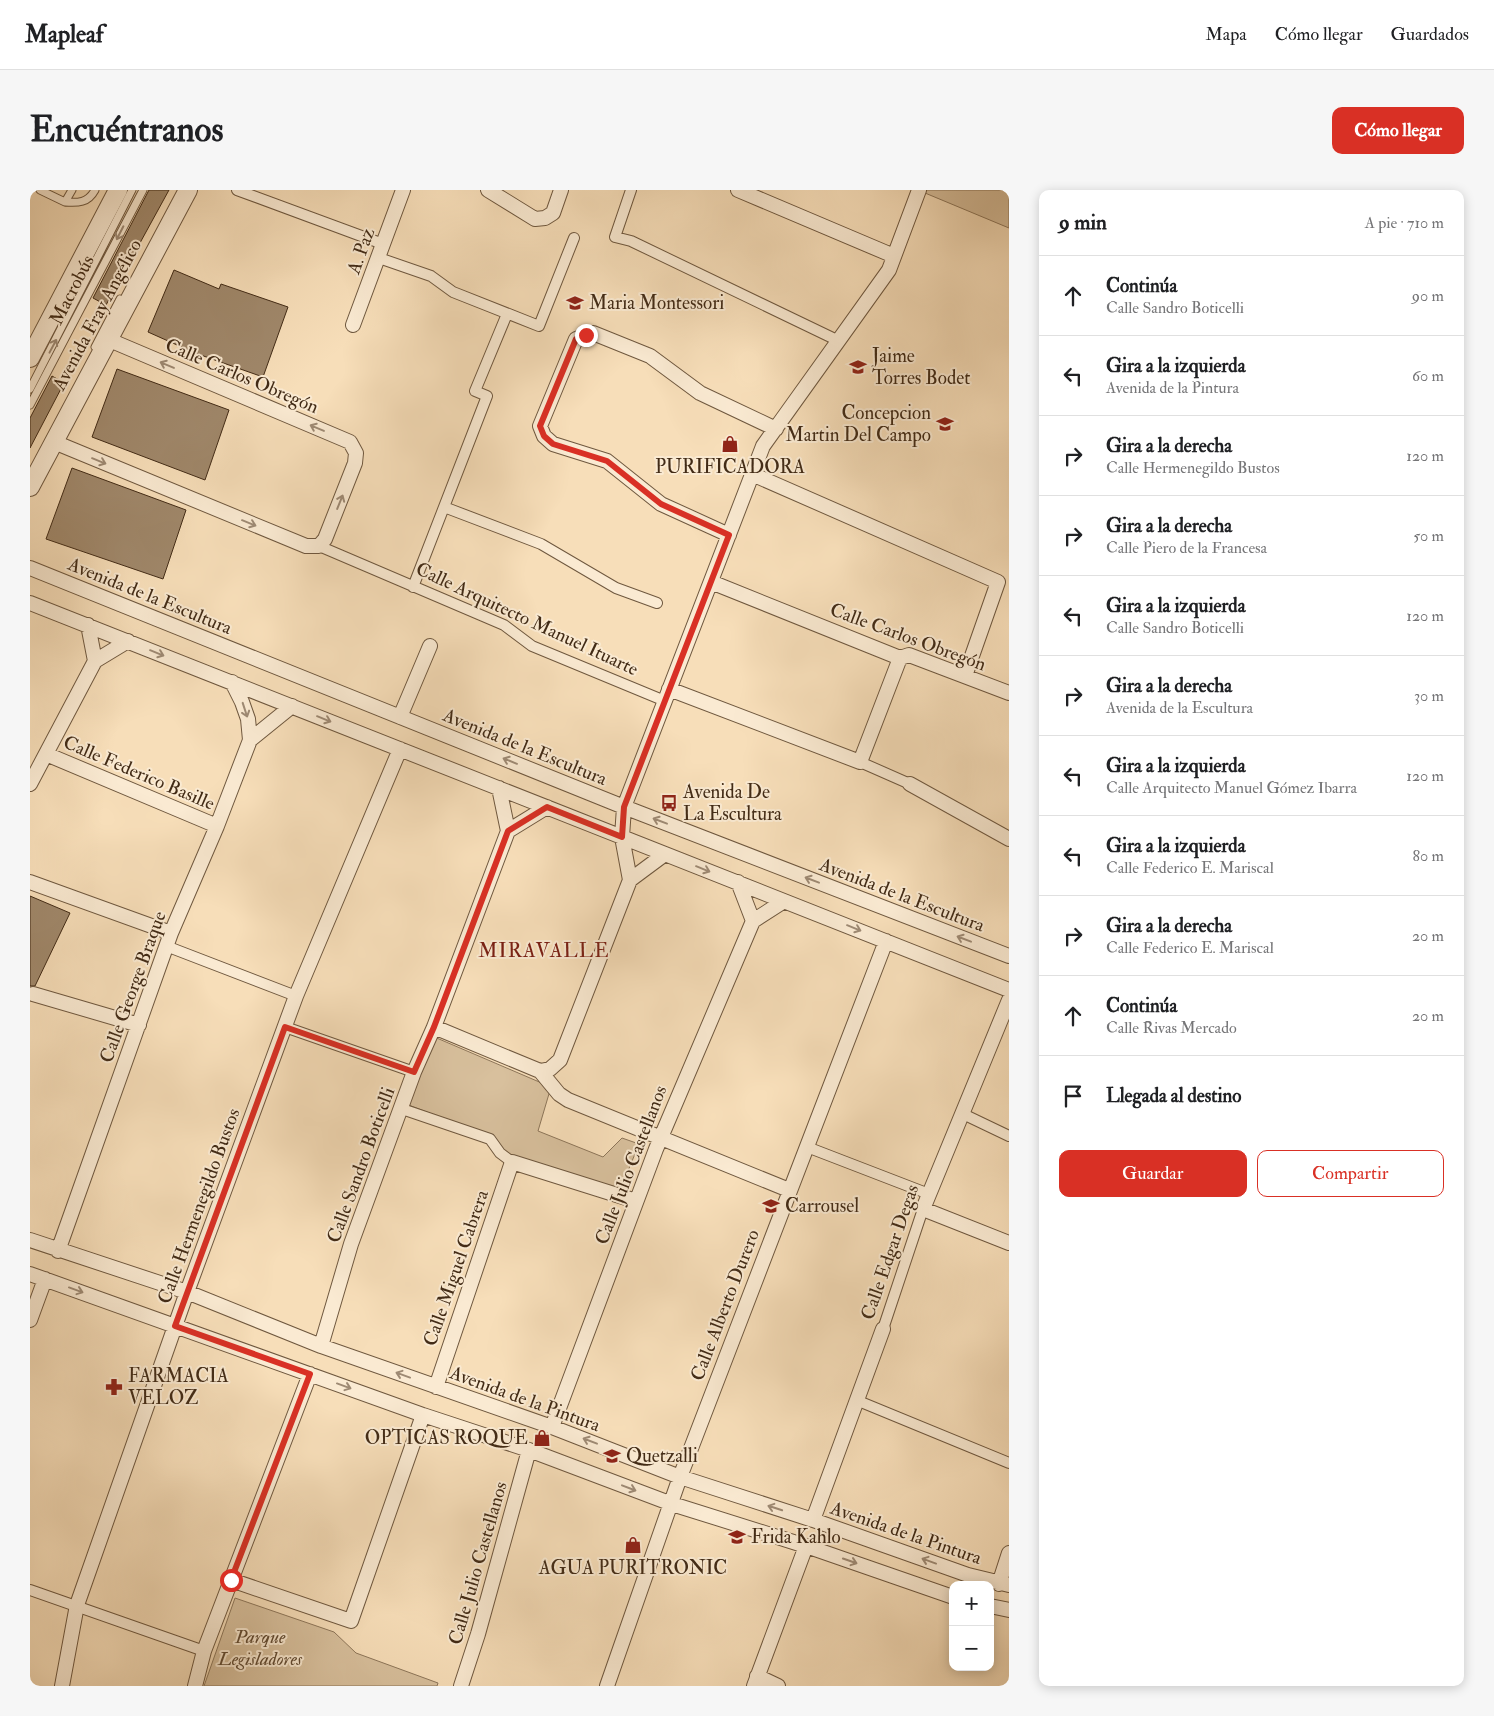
<!DOCTYPE html>
<html lang="es">
<head>
<meta charset="utf-8">
<style>
  :root { --surface:#fff; --page:#f6f6f6; --text:#202124; --muted:#757577; --line:#e0e0e0; --accent:#d93025 }
  body { margin:0; font-family:"IM FELL Double Pica",serif; background:var(--page); color:var(--text) }
  .controls { position:absolute; right:15px; bottom:15px; display:grid; overflow:hidden; border-radius:10px; box-shadow:0 2px 12px #0003 }
  .controls button { width:45px; height:45px; display:grid; place-items:center; padding:0; border:0; border-bottom:1px solid var(--line); background:var(--surface); color:var(--text); font:25px sans-serif }
  .stop { position:absolute; width:15px; height:15px; margin:-11px; border:4px solid #d93025; border-radius:50%; background:#fff }
  .stop.end { background:#d93025; border-color:#fff; box-shadow:0 1px 5px #0008 }
  .list { margin:0; padding:0; list-style:none }
  h2 { display:flex; justify-content:space-between; align-items:center; height:65px; margin:0; padding:0 20px; font-size:21px }
  h2 small { font-size:16px; font-weight:400; color:var(--muted) }
  .list li { display:grid; grid-template-columns:32px 1fr auto; gap:15px; align-items:center; box-sizing:border-box; height:80px; padding:0 20px; border-top:1px solid var(--line) }
  .list b { display:block; font-size:19px; white-space:nowrap }
  .list p { margin:0; font-size:16px; white-space:nowrap; color:var(--muted) }
  .list em { font-size:16px; font-style:normal; color:var(--muted) }
  .actions { display:flex; gap:10px; padding:15px 20px }
  .actions a { flex:1; padding:11px 0; border:1px solid var(--accent); border-radius:10px; text-align:center; font-size:18px; color:var(--accent) }
  .actions .main { background:var(--accent); color:#fff }
  .icon { flex:none; width:28px; height:28px; fill:none; stroke:currentColor; stroke-width:2; stroke-linecap:round; stroke-linejoin:round }
  .map { position:relative; flex:none; width:979px; height:1496px; overflow:hidden; border-radius:10px }
  header { display:flex; align-items:center; gap:30px; box-sizing:border-box; height:70px; padding:0 25px; background:var(--surface); border-bottom:1px solid var(--line) }
  header strong { font-size:24px }
  nav { display:flex; gap:28px; margin-inline-start:auto; font-size:18px }
  .intro { display:flex; align-items:center; justify-content:space-between; box-sizing:border-box; height:120px; padding:0 30px }
  h1 { margin:0; font-size:35px }
  .button { padding:12px 22px; border-radius:10px; background:var(--accent); color:#fff; font-size:18px; font-weight:700 }
  main { display:flex; gap:30px; padding:0 30px }
  aside { flex:1; background:var(--surface); border-radius:10px; box-shadow:0 2px 12px #0003 }
  .map>svg:first-child { display:block }
</style>
</head>
<body>
<header>
<strong>Mapleaf</strong>
<nav><a>Mapa</a><a>Cómo llegar</a><a>Guardados</a></nav>
</header>
<div class="intro"><h1>Encuéntranos</h1><a class="button">Cómo llegar</a></div>
<main>
<div class="map">
<svg width="979" height="1496" viewBox="0 0 979 1496">
  <rect width="100%" height="100%" fill="#f7deb9"/>
  <filter id="stains"><feTurbulence type="fractalNoise" baseFrequency=".004" numOctaves="4"/><feColorMatrix values="0 0 0 0 .2 0 0 0 0 .09 0 0 0 0 .02 0 0 0 .5 -.17"/></filter>
  <radialGradient id="worn" r=".72"><stop offset=".6" stop-color="#630" stop-opacity="0"/><stop offset="1" stop-color="#630" stop-opacity=".3"/></radialGradient>
  <path fill="#d8c09d" stroke="#8d765a" d="M 896,0 L 979,0 L 979,38 L 895,3 Z
    M 402,846 L 521,897 L 508,941 L 573,967 L 592,948 L 609,954 L 589,1003 L 473,962 L 462,947 L 376,914 Z
    M 205,1408 L 304,1442 L 326,1463 L 408,1493 L 407,1496 L 174,1496 Z"/>
  <path fill="#a0886b" stroke="#422b16" d="M 119,0 L 139,0 L 76,115 L 63,108 Z
    M 144,80 L 189,99 L 191,94 L 258,117 L 233,187 L 165,163 L 118,142 Z
    M 87,179 L 199,220 L 175,290 L 62,247 Z
    M 22,186 L 34,193 L 0,258 L 0,228 Z
    M 42,278 L 156,320 L 133,389 L 16,349 Z
    M 0,706 L 40,723 L 5,796 L 0,796 Z"/>
  <g fill="none" stroke-linecap="round" stroke-linejoin="round">
    <g stroke="#6f583f" stroke-width="9">
      <path id="service" d="M 10,0 L 35,12 L 42,0
        M 35,12 C 48,13 58,13 65,0
        M 65,157 L 90,109
        M 0,199 L 102,0
        M 0,215 L 113,0"/>
    </g>
    <g stroke="#6f583f" stroke-width="12">
      <path id="pedestrian" d="M 207,0 L 353,54
        M 601,0 L 585,47 L 601,51 L 809,151
        M 349,68 L 401,86 L 423,102 L 509,136 L 544,48
        M 414,317 L 511,354 L 586,398 L 627,413
        M 289,356 L 474,435 L 502,456 L 635,511
        M 383,397 L 457,206 L 445,201 L 477,124
        M 830,572 L 880,594
        M 136,756 L 266,806
        M 255,837 L 384,882
        M 372,919 L 460,949 L 470,963 L 482,972
        M 933,924 L 979,946
        M 777,957 L 899,1004
        M 853,1139 L 893,1019
        M 826,1210 L 979,1273
        M 0,1400 L 174,1461"/>
    </g>
    <g stroke="#6f583f" stroke-width="16">
      <path id="minor" d="M 458,0 L 505,29 L 515,28 L 523,23 L 531,0
        M 708,0 L 864,66
        M 323,135 L 373,0
        M 24,252 L 276,356 L 289,356 L 295,349 L 325,273 L 326,263 L 320,252 L 77,149
        M 722,284 L 968,392 L 935,486
        M 699,345 L 631,314 L 577,271 L 523,254 L 514,246 L 510,236 L 546,149 L 563,143 L 620,166 L 670,203 L 746,239
        M 0,378 L 594,617 L 979,766
        M 681,392 L 870,468 L 879,465 L 979,503
        M 0,413 L 979,800
        M 58,435 L 65,471
        M 639,499 L 830,572 L 870,468
        M 370,527 L 400,456
        M 220,550 L 262,516
        M 16,564 L 187,636
        M 0,594 L 65,471 L 98,451
        M 880,594 L 979,649
        M 478,641 L 517,617
        M 600,690 L 635,664
        M 0,692 L 141,743
        M 708,692 L 723,731
        M 3,804 L 109,835
        M 979,810 L 893,1019 L 979,1053
        M 404,837 L 510,881 L 520,879 L 530,870 L 600,690 L 592,647 L 594,617 L 733,256 L 859,80 L 889,0
        M 510,881 L 529,904 L 538,910 L 759,1000
        M 0,1050 L 157,1102 L 291,1156 L 522,1237 L 650,1287 L 783,1330 L 938,1385 L 979,1395
        M 28,1061 L 141,743 L 187,636 L 220,550 L 218,529 L 212,512 L 202,492
        M 0,1084 L 393,1225 L 499,1260 L 642,1314 L 776,1356 L 923,1407
        M 0,1130 L 15,1089
        M 291,1156 L 321,1054 L 384,882 L 404,837 L 478,641 L 469,598
        M 406,1197 L 482,972 L 606,1011
        M 522,1237 L 626,959 L 723,731 L 754,711
        M 783,1330 L 853,1139
        M 201,1390 L 321,1431 L 393,1225
        M 969,1394 L 979,1363
        M 960,1416 L 979,1420
        M 727,1486 L 748,1496
        M 32,1496 L 47,1415 L 157,1102 L 266,806 L 370,559
        M 165,1496 L 174,1461 L 280,1184
        M 431,1496 L 448,1444 L 499,1260
        M 577,1496 L 650,1287 L 856,751
        M 724,1496 L 776,1356"/>
    </g>
    <g stroke="#6f583f" stroke-width="20">
      <path id="tertiary" d="M 0,168 L 88,0
        M 0,297 L 158,0"/>
    </g>
    <use href="#service" stroke="#faead2" stroke-width="7"/>
    <use href="#pedestrian" stroke="#faead2" stroke-width="10"/>
    <use href="#minor" stroke="#faead2" stroke-width="14"/>
    <use href="#tertiary" stroke="#faead2" stroke-width="18"/>
  </g>
  <defs><path id="oneway-shaft" d="M-6 0H5M1.5-3L5.5 0L1.5 3" fill="none" stroke-width="1.6" stroke-linecap="round" stroke-linejoin="round" transform="scale(1.25)"/></defs>
  <g stroke="#9e8a74">
    <use href="#oneway-shaft" transform="translate(90 43) rotate(117)"/>
    <use href="#oneway-shaft" transform="translate(23 156) rotate(-62)"/>
    <use href="#oneway-shaft" transform="translate(137 175) rotate(-157)"/>
    <use href="#oneway-shaft" transform="translate(287 238) rotate(-157)"/>
    <use href="#oneway-shaft" transform="translate(69 271) rotate(22)"/>
    <use href="#oneway-shaft" transform="translate(310 312) rotate(-68)"/>
    <use href="#oneway-shaft" transform="translate(219 333) rotate(22)"/>
    <use href="#oneway-shaft" transform="translate(127 463) rotate(22)"/>
    <use href="#oneway-shaft" transform="translate(215 520) rotate(72)"/>
    <use href="#oneway-shaft" transform="translate(294 529) rotate(22)"/>
    <use href="#oneway-shaft" transform="translate(480 571) rotate(-158)"/>
    <use href="#oneway-shaft" transform="translate(630 631) rotate(-159)"/>
    <use href="#oneway-shaft" transform="translate(673 679) rotate(22)"/>
    <use href="#oneway-shaft" transform="translate(782 690) rotate(-159)"/>
    <use href="#oneway-shaft" transform="translate(824 738) rotate(22)"/>
    <use href="#oneway-shaft" transform="translate(934 749) rotate(-159)"/>
    <use href="#oneway-shaft" transform="translate(46 1100) rotate(20)"/>
    <use href="#oneway-shaft" transform="translate(373 1185) rotate(-160)"/>
    <use href="#oneway-shaft" transform="translate(314 1196) rotate(20)"/>
    <use href="#oneway-shaft" transform="translate(560 1251) rotate(-159)"/>
    <use href="#oneway-shaft" transform="translate(599 1298) rotate(21)"/>
    <use href="#oneway-shaft" transform="translate(745 1318) rotate(-162)"/>
    <use href="#oneway-shaft" transform="translate(820 1371) rotate(19)"/>
    <use href="#oneway-shaft" transform="translate(899 1371) rotate(-160)"/>
  </g>
  <g fill="none" stroke-linecap="round" stroke-linejoin="round">
    <path stroke="#d93025" stroke-width="6" d="M 201,1390 L 280,1184 L 145,1136 L 255,837 L 384,882 L 404,837 L 478,641 L 517,617 L 592,647 L 594,617 L 699,345 L 631,314 L 577,271 L 523,254 L 514,246 L 510,236 L 546,149 L 556,145"/>
  </g>
  <defs>
    <g id="school-bare" transform="scale(1.35)"><path d="M0-5L7-2L0 1L-7-2ZM-4 1L0 2.5L4 1V4Q0 6-4 4Z" fill="#8f2418" stroke="#faead2" stroke-width="2.5" paint-order="stroke"/></g>
    <g id="shop-bare" transform="scale(1.35)"><path d="M-5-2.5h2.3a2.7 3.5 0 0 1 5.4 0H5L5.5 6h-11ZM-1.5-2.5h3a1.5 2.3 0 0 0-3 0Z" fill="#8f2418" stroke="#faead2" stroke-width="2.5" paint-order="stroke"/></g>
    <g id="bus-bare" transform="scale(1.35)"><path d="M-5-6H5V4H4V6H2V4H-2V6H-4V4H-5ZM-3.5-4V0h7V-4ZM-3.5 1.2v1.5H-2V1.2ZM2 1.2v1.5H3.5V1.2Z" fill="#8f2418" stroke="#faead2" stroke-width="2.5" paint-order="stroke"/></g>
    <g id="pharmacy-bare" transform="scale(1.35)"><path d="M-2-6h4v4h4v4h-4v4h-4v-4h-4v-4h4Z" fill="#8f2418" stroke="#faead2" stroke-width="2.5" paint-order="stroke"/></g>
  </defs>
  <g fill-rule="evenodd">
    <use href="#school-bare" x="545" y="113"/>
    <use href="#school-bare" x="828" y="177"/>
    <use href="#school-bare" x="915" y="234"/>
    <use href="#shop-bare" x="700" y="254"/>
    <use href="#bus-bare" x="639" y="613"/>
    <use href="#school-bare" x="741" y="1016"/>
    <use href="#pharmacy-bare" x="84" y="1197"/>
    <use href="#shop-bare" x="512" y="1248"/>
    <use href="#school-bare" x="582" y="1266"/>
    <use href="#school-bare" x="707" y="1347"/>
    <use href="#shop-bare" x="603" y="1355"/>
  </g>
  <g text-anchor="middle" dominant-baseline="central" stroke-width="4" stroke-linejoin="round" paint-order="stroke">
    <g font-size="19" fill="#422b16" stroke="#faead2">
      <text transform="translate(331 61) rotate(-70)">A. Paz</text>
      <text transform="translate(42 100) rotate(-63)">Macrobús</text>
      <text transform="translate(67 125) rotate(-62)">Avenida Fray Angélico</text>
      <text transform="translate(212 186) rotate(23)">Calle Carlos Obregón</text>
      <text transform="translate(120 406) rotate(22)">Avenida de la Escultura</text>
      <text transform="translate(497 429) rotate(25)">Calle Arquitecto Manuel Ituarte</text>
      <text transform="translate(878 447) rotate(20)">Calle Carlos Obregón</text>
      <text transform="translate(495 557) rotate(22)">Avenida de la Escultura</text>
      <text transform="translate(109 583) rotate(23)">Calle Federico Basille</text>
      <text transform="translate(872 705) rotate(21)">Avenida de la Escultura</text>
      <text transform="translate(103 797) rotate(-70)">Calle George Braque</text>
      <text transform="translate(331 975) rotate(-70)">Calle Sandro Boticelli</text>
      <text transform="translate(601 975) rotate(-69)">Calle Julio Castellanos</text>
      <text transform="translate(169 1016) rotate(-70)">Calle Hermenegildo Bustos</text>
      <text transform="translate(860 1062) rotate(-71)">Calle Edgar Degas</text>
      <text transform="translate(426 1078) rotate(-71)">Calle Miguel Cabrera</text>
      <text transform="translate(695 1115) rotate(-69)">Calle Alberto Durero</text>
      <text transform="translate(495 1209) rotate(20)">Avenida de la Pintura</text>
      <text transform="translate(876 1343) rotate(19)">Avenida de la Pintura</text>
      <text transform="translate(448 1373) rotate(-74)">Calle Julio Castellanos</text>
    </g>
    <g font-size="19" fill="#422b16" stroke="#faead2" text-anchor="start">
      <text x="559" y="113">Maria Montessori</text>
      <text x="842" y="166">Jaime<tspan x="842" dy="22">Torres Bodet</tspan></text>
      <text x="901" y="223" text-anchor="end">Concepcion<tspan x="901" dy="22">Martin Del Campo</tspan></text>
      <text x="700" y="277" text-anchor="middle">PURIFICADORA</text>
      <text x="653" y="602">Avenida De<tspan x="653" dy="22">La Escultura</tspan></text>
      <text x="755" y="1016">Carrousel</text>
      <text x="98" y="1186">FARMACIA<tspan x="98" dy="22">VELOZ</tspan></text>
      <text x="498" y="1248" text-anchor="end">OPTICAS ROQUE</text>
      <text x="596" y="1266">Quetzalli</text>
      <text x="721" y="1347">Frida Kahlo</text>
      <text x="603" y="1378" text-anchor="middle">AGUA PURITRONIC</text>
    </g>
    <g font-size="19" font-style="italic" fill="#604931" stroke="#faead2">
      <text x="230" y="1447">Parque<tspan x="230" dy="22">Legisladores</tspan></text>
    </g>
    <g font-size="20" letter-spacing="1" fill="#7a1f14" stroke="#faead2">
      <text x="514" y="760">MIRAVALLE</text>
    </g>
  </g>
  <rect width="100%" height="100%" filter="url(#stains)"/>
  <rect width="100%" height="100%" fill="url(#worn)"/>
</svg>
<div class="controls">
<button>+</button>
<button>−</button>
</div>
<div class="stop" style="left:201px;top:1390px"></div>
<div class="stop end" style="left:556px;top:145px"></div>
</div>
<aside>
<h2>9 min<small>A pie · 710 m</small></h2>
<ul class="list">
<li><svg class="icon" aria-label="ahead" viewBox="0 0 24 24"><path d="M12 20V5M6 11l6-6 6 6"/></svg><div><b>Continúa</b><p>Calle Sandro Boticelli</p></div><em>90 m</em></li>
<li><svg class="icon" aria-label="left" viewBox="0 0 24 24"><path d="M17 20v-9H6M10 6l-5 5 5 5"/></svg><div><b>Gira a la izquierda</b><p>Avenida de la Pintura</p></div><em>60 m</em></li>
<li><svg class="icon" aria-label="right" viewBox="0 0 24 24"><path d="M7 20v-9h11M14 6l5 5-5 5"/></svg><div><b>Gira a la derecha</b><p>Calle Hermenegildo Bustos</p></div><em>120 m</em></li>
<li><svg class="icon" aria-label="right" viewBox="0 0 24 24"><path d="M7 20v-9h11M14 6l5 5-5 5"/></svg><div><b>Gira a la derecha</b><p>Calle Piero de la Francesa</p></div><em>50 m</em></li>
<li><svg class="icon" aria-label="left" viewBox="0 0 24 24"><path d="M17 20v-9H6M10 6l-5 5 5 5"/></svg><div><b>Gira a la izquierda</b><p>Calle Sandro Boticelli</p></div><em>120 m</em></li>
<li><svg class="icon" aria-label="right" viewBox="0 0 24 24"><path d="M7 20v-9h11M14 6l5 5-5 5"/></svg><div><b>Gira a la derecha</b><p>Avenida de la Escultura</p></div><em>30 m</em></li>
<li><svg class="icon" aria-label="left" viewBox="0 0 24 24"><path d="M17 20v-9H6M10 6l-5 5 5 5"/></svg><div><b>Gira a la izquierda</b><p>Calle Arquitecto Manuel Gómez Ibarra</p></div><em>120 m</em></li>
<li><svg class="icon" aria-label="left" viewBox="0 0 24 24"><path d="M17 20v-9H6M10 6l-5 5 5 5"/></svg><div><b>Gira a la izquierda</b><p>Calle Federico E. Mariscal</p></div><em>80 m</em></li>
<li><svg class="icon" aria-label="right" viewBox="0 0 24 24"><path d="M7 20v-9h11M14 6l5 5-5 5"/></svg><div><b>Gira a la derecha</b><p>Calle Federico E. Mariscal</p></div><em>20 m</em></li>
<li><svg class="icon" aria-label="ahead" viewBox="0 0 24 24"><path d="M12 20V5M6 11l6-6 6 6"/></svg><div><b>Continúa</b><p>Calle Rivas Mercado</p></div><em>20 m</em></li>
<li><svg class="icon" aria-label="arrive" viewBox="0 0 24 24"><path d="M6 21V4h12l-3 4 3 4H6"/></svg><div><b>Llegada al destino</b></div></li>
</ul>
<div class="actions"><a class="main">Guardar</a><a>Compartir</a></div>
</aside>
</main>
</body>
</html>
